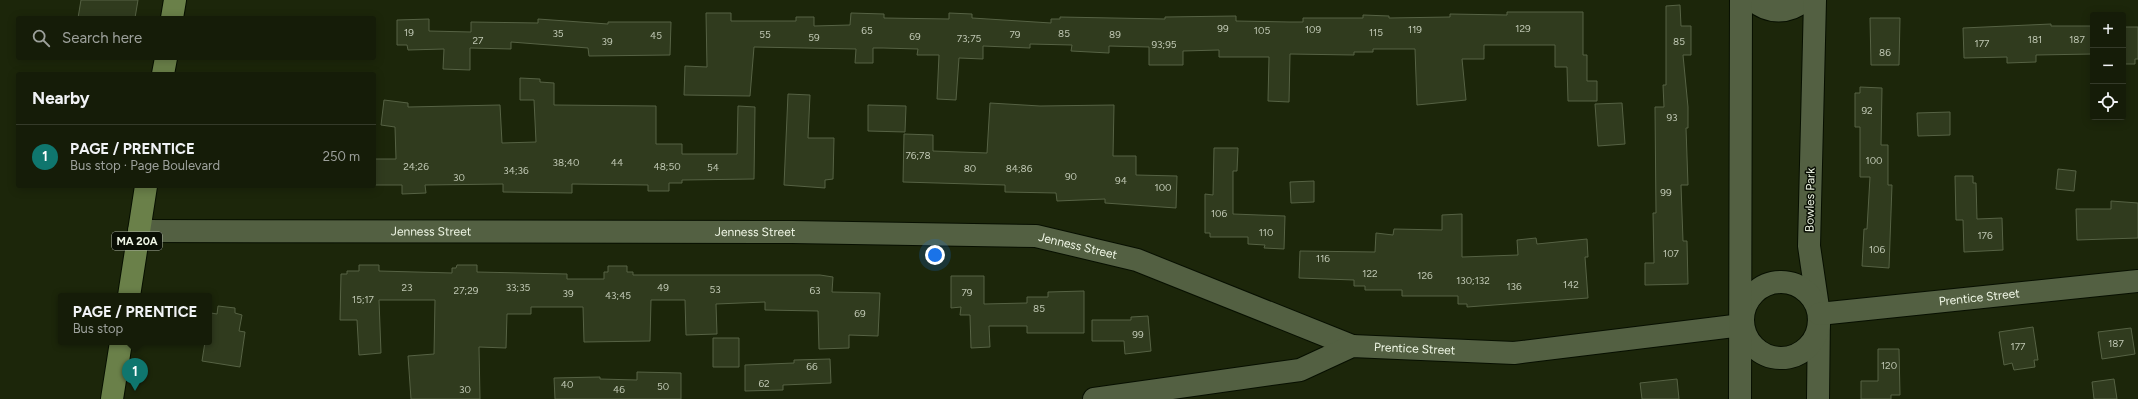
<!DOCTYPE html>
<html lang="en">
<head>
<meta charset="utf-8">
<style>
  :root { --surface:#151c08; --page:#1e2512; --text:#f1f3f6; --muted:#9da19c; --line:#343a29; --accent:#0f766e }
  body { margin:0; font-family:Figtree,sans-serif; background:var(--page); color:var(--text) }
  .controls { position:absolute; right:12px; top:12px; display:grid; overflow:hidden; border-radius:4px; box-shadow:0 2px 10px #0003 }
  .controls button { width:36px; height:36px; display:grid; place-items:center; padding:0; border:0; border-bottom:1px solid var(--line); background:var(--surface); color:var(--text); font:20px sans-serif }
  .you { position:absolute; left:935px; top:255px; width:14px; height:14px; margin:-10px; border:3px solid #fff; border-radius:50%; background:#1a73e8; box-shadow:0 0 0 6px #1a73e833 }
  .badge { display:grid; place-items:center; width:26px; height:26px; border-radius:50%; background:var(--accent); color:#fff; font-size:13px; font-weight:700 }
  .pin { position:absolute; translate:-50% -33px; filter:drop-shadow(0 1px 2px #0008) }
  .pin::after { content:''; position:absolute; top:21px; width:14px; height:12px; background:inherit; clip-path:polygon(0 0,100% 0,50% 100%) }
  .popup { position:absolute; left:58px; top:293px; width:154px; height:52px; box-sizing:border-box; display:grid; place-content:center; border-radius:4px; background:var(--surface); filter:drop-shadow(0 1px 3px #0005); font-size:13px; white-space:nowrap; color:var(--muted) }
  .popup b { font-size:15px; color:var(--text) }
  .popup::after { content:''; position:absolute; left:50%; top:100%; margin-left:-8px; border:8px solid transparent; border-top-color:var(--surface) }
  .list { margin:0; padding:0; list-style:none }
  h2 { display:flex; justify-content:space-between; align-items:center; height:52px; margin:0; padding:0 16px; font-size:17px }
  h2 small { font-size:13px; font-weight:400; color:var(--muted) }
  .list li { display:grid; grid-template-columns:26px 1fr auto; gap:12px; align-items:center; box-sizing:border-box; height:64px; padding:0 16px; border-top:1px solid var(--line) }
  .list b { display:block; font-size:15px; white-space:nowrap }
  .list p { margin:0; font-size:13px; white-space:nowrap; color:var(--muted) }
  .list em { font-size:13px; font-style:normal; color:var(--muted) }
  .icon { flex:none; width:22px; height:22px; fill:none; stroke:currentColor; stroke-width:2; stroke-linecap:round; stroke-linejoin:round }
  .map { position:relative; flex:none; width:2138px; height:399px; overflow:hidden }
  .search { position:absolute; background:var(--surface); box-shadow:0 2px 10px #0003; left:16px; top:16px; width:360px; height:44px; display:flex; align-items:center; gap:10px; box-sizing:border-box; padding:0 14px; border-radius:4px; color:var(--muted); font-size:15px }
  .panel { position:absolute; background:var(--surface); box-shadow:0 2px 10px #0003; left:16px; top:72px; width:360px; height:116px; border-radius:4px }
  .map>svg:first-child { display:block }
</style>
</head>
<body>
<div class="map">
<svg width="2138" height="399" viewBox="0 0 2138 399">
  <rect width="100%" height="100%" fill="#1c260a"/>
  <path fill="#303b1e" stroke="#566244" d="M 81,0 L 138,0 L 135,18 L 78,18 Z
    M 1680,5 L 1681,26 L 1691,26 L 1691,55 L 1683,55 L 1688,107 L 1688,128 L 1686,128 L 1688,185 L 1681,185 L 1683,241 L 1687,241 L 1688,284 L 1645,285 L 1645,263 L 1654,263 L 1653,213 L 1656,213 L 1655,107 L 1664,107 L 1663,85 L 1666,85 L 1666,6 Z
    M 1507,12 L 1583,12 L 1583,55 L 1587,55 L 1587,81 L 1597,81 L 1597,101 L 1568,101 L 1567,67 L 1555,67 L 1555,45 L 1484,45 L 1484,59 L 1462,59 L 1466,100 L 1417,105 L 1415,49 L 1373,49 L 1373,52 L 1354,52 L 1354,55 L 1290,54 L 1289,102 L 1268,101 L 1269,57 L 1219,57 L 1219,50 L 1183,51 L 1183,65 L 1149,65 L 1149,47 L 1109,46 L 1109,53 L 1071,51 L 1072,45 L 1030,44 L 1030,48 L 983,46 L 983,59 L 959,58 L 956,100 L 937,99 L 939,55 L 917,55 L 918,49 L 883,48 L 873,48 L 873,63 L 855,63 L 856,49 L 754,47 L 750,96 L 684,95 L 685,66 L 707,67 L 706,13 L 731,13 L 731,21 L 796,21 L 796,17 L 814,17 L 814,26 L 850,25 L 851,13 L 884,14 L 884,18 L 949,19 L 949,13 L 972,14 L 972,18 L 1051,23 L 1051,19 L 1060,19 L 1060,17 L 1165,19 L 1165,17 L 1236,16 L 1236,21 L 1290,22 L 1303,22 L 1303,18 L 1363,18 L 1363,15 L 1389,16 L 1389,18 L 1450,17 L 1450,14 L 1507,15 Z
    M 1870,18 L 1900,18 L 1899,65 L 1871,65 Z
    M 429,19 L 429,31 L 471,32 L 471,22 L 538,23 L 538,19 L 608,24 L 608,22 L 671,22 L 670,55 L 589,56 L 588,48 L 511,42 L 511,49 L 470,48 L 470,70 L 443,69 L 444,49 L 408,50 L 407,45 L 397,45 L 397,20 Z
    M 2051,24 L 2051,26 L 2093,26 L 2093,54 L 2036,55 L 2036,62 L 2007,63 L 2007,57 L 1964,58 L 1963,28 Z
    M 2123,27 L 2138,27 L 2138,59 L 2135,59 L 2135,64 L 2123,64 Z
    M 520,78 L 540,79 L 540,82 L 554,83 L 554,105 L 656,106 L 656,144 L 682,144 L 682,154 L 737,154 L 738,106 L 755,107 L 754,179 L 682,180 L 682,183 L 669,183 L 669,191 L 648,191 L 648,185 L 572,184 L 572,193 L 503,192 L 503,184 L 425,185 L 426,193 L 402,194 L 402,185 L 374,185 L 374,159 L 396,159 L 395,127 L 381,125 L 384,100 L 408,103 L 408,107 L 500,105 L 502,143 L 536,142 L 534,100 L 520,100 Z
    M 1860,87 L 1882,88 L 1881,145 L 1888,145 L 1888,185 L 1892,185 L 1889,268 L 1862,266 L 1864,229 L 1867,229 L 1870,177 L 1860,177 L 1860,127 L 1855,127 L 1855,93 L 1860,93 Z
    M 788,94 L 810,95 L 808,138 L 834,138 L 833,179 L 825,180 L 825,188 L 784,185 Z
    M 990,103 L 1040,106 L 1114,105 L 1113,156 L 1136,156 L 1136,175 L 1177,176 L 1176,208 L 1105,203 L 1105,199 L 1057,201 L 1056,193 L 1005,192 L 1005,185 L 903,182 L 904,134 L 933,135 L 933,151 L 987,153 Z
    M 1622,103 L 1625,144 L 1598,146 L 1595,104 Z
    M 868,105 L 906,106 L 905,132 L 868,131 Z
    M 1950,112 L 1950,135 L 1918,136 L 1917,113 Z
    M 1214,148 L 1238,148 L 1237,171 L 1233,171 L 1233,214 L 1285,216 L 1284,249 L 1264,248 L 1265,245 L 1248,244 L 1248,237 L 1210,237 L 1210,233 L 1205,233 L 1205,194 L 1213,195 Z
    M 2058,169 L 2076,171 L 2074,191 L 2056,189 Z
    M 1955,176 L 1973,176 L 1973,183 L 1976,183 L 1977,219 L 2002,218 L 2003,250 L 1964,252 L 1963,220 L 1956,220 Z
    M 1314,181 L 1314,202 L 1291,203 L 1290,182 Z
    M 2111,201 L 2138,203 L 2138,238 L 2077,240 L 2076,209 L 2111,209 Z
    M 1462,214 L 1462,257 L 1518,255 L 1517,240 L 1536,238 L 1537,244 L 1587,239 L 1588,257 L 1585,257 L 1588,298 L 1467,307 L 1467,304 L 1458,304 L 1458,296 L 1402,296 L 1402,290 L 1365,290 L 1365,286 L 1354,286 L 1354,280 L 1299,278 L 1300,251 L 1375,252 L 1376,233 L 1393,235 L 1394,229 L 1442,230 L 1442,215 Z
    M 359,265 L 379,265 L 379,271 L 452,273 L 452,268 L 456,268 L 457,265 L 477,265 L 477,272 L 567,274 L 567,279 L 604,279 L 604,272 L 608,272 L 608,266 L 627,266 L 627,272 L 633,272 L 633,275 L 820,275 L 833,277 L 832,292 L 880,293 L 878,336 L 849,335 L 849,348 L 819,349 L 818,311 L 765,310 L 765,302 L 716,304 L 717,334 L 686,335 L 685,300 L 651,300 L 650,341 L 584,342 L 583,307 L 531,307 L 531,314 L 507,314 L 506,348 L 479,347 L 480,399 L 411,399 L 408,356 L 434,354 L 435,300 L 379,300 L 381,353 L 359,355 L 357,320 L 340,320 L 341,274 L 347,274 L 347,271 L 359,271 Z
    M 951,276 L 984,276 L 984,304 L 1027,303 L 1027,297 L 1048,297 L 1048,292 L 1084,291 L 1084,333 L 1027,333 L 1027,326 L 989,326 L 990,347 L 971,348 L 970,315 L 960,315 L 961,307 L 951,308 Z
    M 218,306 L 235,308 L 235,313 L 242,315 L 239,331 L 245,332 L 240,367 L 202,361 L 205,342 L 209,342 L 211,313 L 217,314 Z
    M 1148,316 L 1151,351 L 1125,354 L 1124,341 L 1092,341 L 1092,320 L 1131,320 L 1131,317 Z
    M 2033,327 L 2038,360 L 2034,360 L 2035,367 L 2014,370 L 2012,363 L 2004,365 L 1999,332 Z
    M 2131,328 L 2135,354 L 2102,359 L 2098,332 Z
    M 713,338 L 739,338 L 739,367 L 713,367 Z
    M 1878,349 L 1899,349 L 1900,395 L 1891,395 L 1891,399 L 1861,399 L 1861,381 L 1878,381 Z
    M 830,359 L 831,383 L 783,385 L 783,390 L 745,391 L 745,365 L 794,363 L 794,360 Z
    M 637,372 L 681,373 L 681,399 L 555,399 L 554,378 L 600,377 L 600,379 L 637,380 Z
    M 1677,379 L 1679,399 L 1642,399 L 1640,383 Z
    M 2114,379 L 2117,399 L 2094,399 L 2092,382 Z"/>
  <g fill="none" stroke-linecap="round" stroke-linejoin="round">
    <g stroke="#070f00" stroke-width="24">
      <g id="minor">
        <path d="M 1753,0 C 1768,14 1789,14 1805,0"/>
        <path d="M 1815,0 L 1809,246 L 1819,314 L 1818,399"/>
        <path id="s1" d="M 139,231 L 792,232 L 1036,236 L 1137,260 L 1352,346"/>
        <circle cx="1781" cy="320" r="38"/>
        <path id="s2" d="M 1819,314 L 2138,281"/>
        <path id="s3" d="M 1094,399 L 1300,370 L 1352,346 L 1514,353 L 1742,325"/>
        <path d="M 1740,399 L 1741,0"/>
      </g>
    </g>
    <g stroke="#070f00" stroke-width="24">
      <path id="primary" d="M 172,18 L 175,0
        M 163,74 L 166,58
        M 129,296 L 146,186
        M 112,399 L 121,342"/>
    </g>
    <use href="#minor" stroke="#536042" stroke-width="22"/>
    <use href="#primary" stroke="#6a8049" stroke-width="22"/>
  </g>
  <g text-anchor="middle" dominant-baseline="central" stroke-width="3" stroke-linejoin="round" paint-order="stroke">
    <g font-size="10" fill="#bfc7b3">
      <text x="1223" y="28">99</text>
      <text x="1523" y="28">129</text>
      <text x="1313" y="29">109</text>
      <text x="1415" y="29">119</text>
      <text x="867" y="30">65</text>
      <text x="1262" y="30">105</text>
      <text x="409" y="32">19</text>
      <text x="1376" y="32">115</text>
      <text x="558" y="33">35</text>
      <text x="1064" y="33">85</text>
      <text x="765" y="34">55</text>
      <text x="1015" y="34">79</text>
      <text x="1115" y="34">89</text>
      <text x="656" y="35">45</text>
      <text x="915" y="36">69</text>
      <text x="814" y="37">59</text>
      <text x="969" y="38">73;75</text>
      <text x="2035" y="39">181</text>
      <text x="2077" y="39">187</text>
      <text x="478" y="40">27</text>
      <text x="607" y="41">39</text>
      <text x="1679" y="41">85</text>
      <text x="1982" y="43">177</text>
      <text x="1164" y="44">93;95</text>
      <text x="1885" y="52">86</text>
      <text x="1867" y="110">92</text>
      <text x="1672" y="117">93</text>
      <text x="918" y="155">76;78</text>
      <text x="1874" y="160">100</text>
      <text x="566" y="162">38;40</text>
      <text x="617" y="162">44</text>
      <text x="416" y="166">24;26</text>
      <text x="667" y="166">48;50</text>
      <text x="713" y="167">54</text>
      <text x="970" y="168">80</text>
      <text x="1019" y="168">84;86</text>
      <text x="516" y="170">34;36</text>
      <text x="1071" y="176">90</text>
      <text x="459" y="177">30</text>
      <text x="1121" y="180">94</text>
      <text x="1163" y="187">100</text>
      <text x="1666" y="192">99</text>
      <text x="1219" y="213">106</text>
      <text x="1266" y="232">110</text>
      <text x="1985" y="235">176</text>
      <text x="1877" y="249">106</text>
      <text x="1671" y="253">107</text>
      <text x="1323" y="258">116</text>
      <text x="1370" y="273">122</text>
      <text x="1425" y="275">126</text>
      <text x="1473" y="280">130;132</text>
      <text x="1571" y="284">142</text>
      <text x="1514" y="286">136</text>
      <text x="407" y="287">23</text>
      <text x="518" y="287">33;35</text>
      <text x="663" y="287">49</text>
      <text x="715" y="289">53</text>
      <text x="466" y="290">27;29</text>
      <text x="815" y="290">63</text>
      <text x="967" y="292">79</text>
      <text x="568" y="293">39</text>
      <text x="618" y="295">43;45</text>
      <text x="363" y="299">15;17</text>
      <text x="1039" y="308">85</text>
      <text x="860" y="313">69</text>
      <text x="1138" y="334">99</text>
      <text x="2116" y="343">187</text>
      <text x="2018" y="346">177</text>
      <text x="1889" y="365">120</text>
      <text x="812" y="366">66</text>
      <text x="764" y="383">62</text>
      <text x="567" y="384">40</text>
      <text x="663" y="386">50</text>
      <text x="465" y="389">30</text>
      <text x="619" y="389">46</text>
    </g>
    <rect fill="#090e04" stroke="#aab0a2" stroke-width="1" x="112" y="232" width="50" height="18" rx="3"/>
    <g font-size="11" font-weight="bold" fill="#eff6e5">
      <text x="137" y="241">MA 20A</text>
    </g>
    <g font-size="12" fill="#eff6e5" stroke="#090e04">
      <text transform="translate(1810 200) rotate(-89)">Bowles Park</text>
      <text stroke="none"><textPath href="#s1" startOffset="292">Jenness Street</textPath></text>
      <text stroke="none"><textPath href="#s1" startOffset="616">Jenness Street</textPath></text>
      <text stroke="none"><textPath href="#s1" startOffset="940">Jenness Street</textPath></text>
      <text stroke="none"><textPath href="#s2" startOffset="161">Prentice Street</textPath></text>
      <text stroke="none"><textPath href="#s3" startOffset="328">Prentice Street</textPath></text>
    </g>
  </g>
</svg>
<div class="controls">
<button>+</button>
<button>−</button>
<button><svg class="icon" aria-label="locate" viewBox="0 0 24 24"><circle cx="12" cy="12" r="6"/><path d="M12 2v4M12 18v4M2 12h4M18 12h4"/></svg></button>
</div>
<div class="you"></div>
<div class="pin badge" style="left:135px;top:391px">1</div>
<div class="popup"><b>PAGE / PRENTICE</b>Bus stop</div>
<div class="search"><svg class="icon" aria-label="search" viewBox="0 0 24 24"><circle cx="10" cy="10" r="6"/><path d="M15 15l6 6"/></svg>Search here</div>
<section class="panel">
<h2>Nearby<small></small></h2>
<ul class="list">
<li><span class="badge">1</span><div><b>PAGE / PRENTICE</b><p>Bus stop · Page Boulevard</p></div><em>250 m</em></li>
</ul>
</section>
</div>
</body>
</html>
